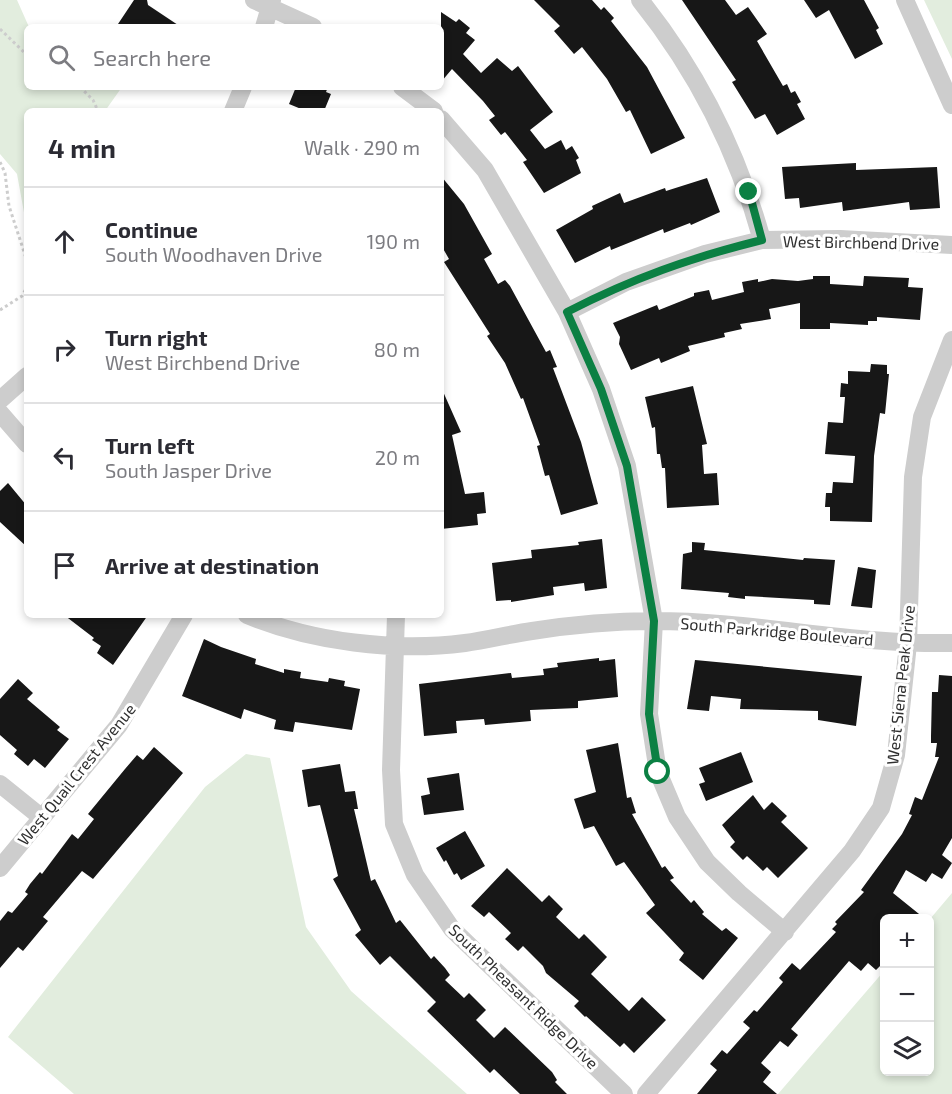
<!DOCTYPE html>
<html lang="en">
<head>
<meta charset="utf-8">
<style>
  :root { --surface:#fff; --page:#f2f2f3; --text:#2b2b33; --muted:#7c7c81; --line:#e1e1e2 }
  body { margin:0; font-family:"Exo 2",sans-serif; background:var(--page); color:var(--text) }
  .controls { position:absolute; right:18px; bottom:18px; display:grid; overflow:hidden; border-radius:9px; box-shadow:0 3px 9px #0003 }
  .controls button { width:54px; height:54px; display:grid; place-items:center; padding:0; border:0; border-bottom:2px solid var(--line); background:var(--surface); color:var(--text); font:30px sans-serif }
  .stop { position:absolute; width:18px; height:18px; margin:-14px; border:4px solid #0b8043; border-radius:50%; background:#fff }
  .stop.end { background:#0b8043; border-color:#fff; box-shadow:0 2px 6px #0008 }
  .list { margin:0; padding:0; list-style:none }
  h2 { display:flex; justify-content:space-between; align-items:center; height:78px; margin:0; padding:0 24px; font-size:26px }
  h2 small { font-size:20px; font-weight:400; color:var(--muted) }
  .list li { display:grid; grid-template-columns:39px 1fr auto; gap:18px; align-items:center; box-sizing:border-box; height:108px; padding:0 24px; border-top:2px solid var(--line) }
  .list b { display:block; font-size:22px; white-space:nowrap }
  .list p { margin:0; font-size:20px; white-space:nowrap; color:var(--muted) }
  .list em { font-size:20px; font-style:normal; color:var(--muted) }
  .icon { flex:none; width:33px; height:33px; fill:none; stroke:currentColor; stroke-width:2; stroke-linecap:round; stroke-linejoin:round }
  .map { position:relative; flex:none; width:952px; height:1094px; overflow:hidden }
  .search { position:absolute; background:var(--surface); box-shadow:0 3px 9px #0003; left:24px; top:24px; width:420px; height:66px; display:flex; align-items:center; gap:15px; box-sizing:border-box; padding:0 21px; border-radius:9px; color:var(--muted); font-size:22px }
  .panel { position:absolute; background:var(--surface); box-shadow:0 3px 9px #0003; left:24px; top:108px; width:420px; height:510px; border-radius:9px }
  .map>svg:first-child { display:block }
</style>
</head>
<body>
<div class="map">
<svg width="952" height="1094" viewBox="0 0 952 1094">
  <rect width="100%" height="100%" fill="#fff"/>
  <path fill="#e2edde" d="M 0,0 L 17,0 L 29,27 L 27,87 L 122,87 L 105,111 L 27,111 L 27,229 L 17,174 L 0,154 Z
    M 924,0 L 952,0 L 952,59 Z
    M 246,754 L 270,758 L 306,927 L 351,991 L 467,1094 L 74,1094 L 8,1037 L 205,787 Z
    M 952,893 L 952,1094 L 778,1094 L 884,971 L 884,1072 L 930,1072 L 930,919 Z"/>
  <path fill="#171717" d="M 134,0 L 147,0 L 148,5 L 181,27 L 116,27 Z
    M 534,0 L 592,0 L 601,10 L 604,7 L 614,18 L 611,21 L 647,67 L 685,138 L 651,154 L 630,110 L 626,112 L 607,79 L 582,47 L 574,54 L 554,31 L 560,26 Z
    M 682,0 L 725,0 L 736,15 L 748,7 L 767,34 L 757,41 L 783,86 L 787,84 L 791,93 L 795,91 L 801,102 L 797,104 L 805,119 L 777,135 L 765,114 L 755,119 L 732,82 L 736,80 Z
    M 804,0 L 864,0 L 879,28 L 876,30 L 883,44 L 855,59 L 829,10 L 816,18 Z
    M 441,12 L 456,22 L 459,19 L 470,28 L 466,33 L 475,40 L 463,54 L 481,73 L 497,58 L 512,71 L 518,66 L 553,112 L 530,130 L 545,149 L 561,140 L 566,150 L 572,146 L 579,158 L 576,160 L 581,173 L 544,193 L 523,162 L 527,160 L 505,132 L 501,135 L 489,120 L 495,116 L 483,101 L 452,69 L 441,82 Z
    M 296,87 L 328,87 L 326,92 L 331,94 L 324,111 L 306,111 L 289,104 Z
    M 856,163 L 856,170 L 937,167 L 940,208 L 910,210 L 909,202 L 843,211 L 842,202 L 800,208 L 799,198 L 785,199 L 782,167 Z
    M 441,176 L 464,204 L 492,254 L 484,259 L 498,284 L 505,280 L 510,286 L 546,352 L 550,350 L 557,367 L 553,368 L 581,442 L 598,504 L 561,515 L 549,475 L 545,476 L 537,446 L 540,445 L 523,398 L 521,399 L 505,363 L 487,336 L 490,334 L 444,262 L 449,259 L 441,245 Z
    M 707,178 L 720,212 L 691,225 L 690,223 L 664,233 L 663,229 L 611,250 L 610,246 L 575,263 L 556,230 L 593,209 L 592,206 L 620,193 L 624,203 L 665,188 L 666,191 Z
    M 813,276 L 830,276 L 830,284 L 863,286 L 864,276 L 909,278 L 908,287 L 923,288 L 920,320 L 877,317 L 877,321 L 868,321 L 868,325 L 830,323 L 830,329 L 800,329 L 800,303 L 769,309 L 771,319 L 740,324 L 742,329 L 724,333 L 725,337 L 688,346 L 690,351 L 661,363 L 659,358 L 631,370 L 619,344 L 620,337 L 613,323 L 657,305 L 659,310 L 694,296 L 694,293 L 709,290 L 712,300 L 744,292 L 742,282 L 758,279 L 758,282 L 772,279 L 798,281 L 813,279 Z
    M 871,364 L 887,365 L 887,374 L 889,374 L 885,414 L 880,413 L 874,456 L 872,522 L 830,521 L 830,507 L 825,507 L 826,493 L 832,493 L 833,482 L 853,483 L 855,456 L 825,454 L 828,422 L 843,423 L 845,397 L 840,397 L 841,383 L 848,384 L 848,371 L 870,372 Z
    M 693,386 L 707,444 L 702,445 L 704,474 L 717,473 L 719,505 L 667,508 L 665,468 L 662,468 L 660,454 L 657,454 L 655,427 L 652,428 L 645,397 Z
    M 441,387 L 461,432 L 452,435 L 465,494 L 484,492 L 486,513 L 477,514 L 478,525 L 441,529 Z
    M 8,483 L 27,506 L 27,547 L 0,522 L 0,491 Z
    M 602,539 L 607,588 L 585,591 L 584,583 L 553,587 L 554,595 L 511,602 L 511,600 L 496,601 L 492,563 L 532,558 L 531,550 L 579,545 L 578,542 Z
    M 692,542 L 705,543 L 704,550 L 803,560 L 804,558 L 835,560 L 830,605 L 814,604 L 814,600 L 745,596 L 745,599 L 728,597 L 729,593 L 681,589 L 683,554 L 692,552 Z
    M 858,567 L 876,570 L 872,608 L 851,606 Z
    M 64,615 L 148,615 L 113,665 L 97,653 L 101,646 L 92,640 L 94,638 Z
    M 204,639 L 221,647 L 256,659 L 255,664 L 284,673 L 284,669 L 301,672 L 300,678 L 328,682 L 329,678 L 345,681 L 344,686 L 360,689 L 352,730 L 295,722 L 293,732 L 274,729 L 276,720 L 244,709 L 241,719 L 182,696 Z
    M 599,658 L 599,661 L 615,659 L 618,697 L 578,701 L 578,708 L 530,710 L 531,721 L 485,725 L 484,719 L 456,721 L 457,733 L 424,736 L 419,684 L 511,673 L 512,678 L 544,675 L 543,669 L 558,667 L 557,663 Z
    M 695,660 L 862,676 L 856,726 L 818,720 L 818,711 L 740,709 L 741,699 L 711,696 L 709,711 L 687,709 Z
    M 939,675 L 952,676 L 952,838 L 942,855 L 952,863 L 942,879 L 932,873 L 926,882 L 906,870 L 893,893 L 924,918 L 885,918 L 885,961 L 876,970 L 868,963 L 861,971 L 849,961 L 791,1029 L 798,1035 L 788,1047 L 780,1041 L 761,1063 L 771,1072 L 763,1082 L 777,1094 L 697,1094 L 717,1070 L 710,1064 L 722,1050 L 727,1054 L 750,1028 L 743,1022 L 754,1010 L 757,1012 L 783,982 L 779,978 L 792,963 L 800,970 L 836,932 L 832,929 L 837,924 L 835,922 L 864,892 L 861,890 L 902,834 L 912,815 L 909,814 L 915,797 L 922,800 L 939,757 L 935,757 L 937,743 L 931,743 L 931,736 L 932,692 L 938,692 Z
    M 18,679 L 33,693 L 27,699 L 60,727 L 57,730 L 69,739 L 45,768 L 34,759 L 28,766 L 14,754 L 17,750 L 0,735 L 0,699 Z
    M 618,743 L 627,798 L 631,797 L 636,813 L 632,814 L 662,868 L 665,866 L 674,878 L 670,880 L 691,903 L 694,900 L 704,912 L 702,914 L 722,931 L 726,928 L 738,938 L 703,980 L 679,960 L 684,953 L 646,913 L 655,905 L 624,862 L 616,866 L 594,826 L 584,829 L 574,799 L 596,792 L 586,750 Z
    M 154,747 L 183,773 L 93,879 L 82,871 L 43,917 L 48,921 L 23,951 L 18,947 L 0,968 L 0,921 L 8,911 L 12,913 L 28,894 L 25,892 L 30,884 L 40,872 L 42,874 L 72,834 L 78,839 L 94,819 L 88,814 L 125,769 L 137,755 L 143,760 Z
    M 741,752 L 753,782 L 706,801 L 699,784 L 705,782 L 699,768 Z
    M 340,764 L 345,792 L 355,791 L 358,809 L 354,809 L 371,881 L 375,879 L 396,923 L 400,920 L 431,959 L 434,956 L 445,968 L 450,975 L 445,980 L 464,998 L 469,993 L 486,1010 L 476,1020 L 494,1038 L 505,1027 L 552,1072 L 557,1080 L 555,1082 L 567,1094 L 520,1094 L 494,1069 L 490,1073 L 427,1011 L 436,1002 L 390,956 L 380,965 L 355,935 L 361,930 L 333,879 L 338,876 L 320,805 L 308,807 L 302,770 Z
    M 459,773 L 464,810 L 424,815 L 421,796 L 430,794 L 427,778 Z
    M 753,795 L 764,810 L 772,802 L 787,816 L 781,822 L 808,848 L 778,878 L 767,867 L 763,871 L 747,856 L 743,860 L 730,847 L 735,842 L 722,825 Z
    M 465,831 L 485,866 L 461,880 L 457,873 L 454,875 L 446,860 L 444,862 L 436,848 Z
    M 507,868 L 542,902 L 549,895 L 563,909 L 556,917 L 579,939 L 584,934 L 607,957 L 591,974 L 629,1011 L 642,997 L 666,1020 L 634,1053 L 624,1043 L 620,1047 L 586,1016 L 585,1017 L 574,1006 L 579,1001 L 546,973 L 543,966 L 523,946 L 518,951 L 505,939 L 511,933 L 489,912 L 484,917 L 471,906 Z"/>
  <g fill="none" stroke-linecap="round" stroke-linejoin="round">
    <path stroke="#cdcdcd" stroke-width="3" stroke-dasharray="3 3" stroke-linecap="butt" d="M 0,29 L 27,55
      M 80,87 L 93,100 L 98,111
      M 0,162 L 5,173 L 9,206 L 27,261
      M 0,310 L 22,296 L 27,287"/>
    <path stroke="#cdcdcd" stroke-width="18" d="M 254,0 L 313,27
      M 640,0 C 697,71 738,153 762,240
      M 905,0 L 952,105
      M 264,27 L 272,0
      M 402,87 L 434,111
      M 233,111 L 243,87
      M 441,119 L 485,170 L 567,312 L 601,389 L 627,466 L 654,621 L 649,714 L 658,772 L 677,817 L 707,862 L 739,893 L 785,932
      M 567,312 L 626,282 L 705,254 L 762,240 L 840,239 L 952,245
      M 0,400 L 27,376
      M 0,413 L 27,444
      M 247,615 C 312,642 395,652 465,643 C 488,640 510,634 532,631 C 570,625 616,621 654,621 C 754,621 852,645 952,643
      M 396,615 L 391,770 L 394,824 L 415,875 L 452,929 L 624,1094
      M 0,784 L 41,817
      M 0,868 L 119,725 L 184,615
      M 646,1094 L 852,851 L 881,808 L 896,755 L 908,644 L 913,477 L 922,417 L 952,340"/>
  </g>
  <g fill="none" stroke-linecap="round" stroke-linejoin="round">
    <path stroke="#0b8043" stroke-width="8" d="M 658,772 L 649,714 L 654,621 L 627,466 L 601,389 L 567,312 C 633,278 690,258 762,240 L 749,192"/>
  </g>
  <g text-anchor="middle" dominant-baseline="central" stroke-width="6" stroke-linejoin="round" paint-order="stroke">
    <g font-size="16" fill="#303030" stroke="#fff">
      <text transform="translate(861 242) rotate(1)">West Birchbend Drive</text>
      <text transform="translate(777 631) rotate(5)">South Parkridge Boulevard</text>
      <text transform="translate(900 685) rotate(-84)">West Siena Peak Drive</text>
      <text transform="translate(76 774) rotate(-51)">West Quail Crest Avenue</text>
      <text transform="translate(524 996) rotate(44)">South Pheasant Ridge Drive</text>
    </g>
  </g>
</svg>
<div class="controls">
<button>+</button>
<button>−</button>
<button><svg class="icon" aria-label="layers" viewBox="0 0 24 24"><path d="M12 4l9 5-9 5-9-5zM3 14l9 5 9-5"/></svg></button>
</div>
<div class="stop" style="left:658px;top:772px"></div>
<div class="stop end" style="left:749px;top:192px"></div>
<div class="search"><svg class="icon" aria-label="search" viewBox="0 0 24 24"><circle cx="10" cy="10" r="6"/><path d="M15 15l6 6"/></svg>Search here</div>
<section class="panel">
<h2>4 min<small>Walk · 290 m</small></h2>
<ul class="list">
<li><svg class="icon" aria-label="ahead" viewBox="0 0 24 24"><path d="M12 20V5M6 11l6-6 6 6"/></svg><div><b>Continue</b><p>South Woodhaven Drive</p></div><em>190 m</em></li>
<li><svg class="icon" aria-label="right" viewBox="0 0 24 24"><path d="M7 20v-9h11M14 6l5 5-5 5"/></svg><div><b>Turn right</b><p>West Birchbend Drive</p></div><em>80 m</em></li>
<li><svg class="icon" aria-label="left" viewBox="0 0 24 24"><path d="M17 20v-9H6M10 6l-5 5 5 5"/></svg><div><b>Turn left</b><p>South Jasper Drive</p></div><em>20 m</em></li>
<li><svg class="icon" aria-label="arrive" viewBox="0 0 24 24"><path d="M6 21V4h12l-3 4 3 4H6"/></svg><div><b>Arrive at destination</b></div></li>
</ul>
</section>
</div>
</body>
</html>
